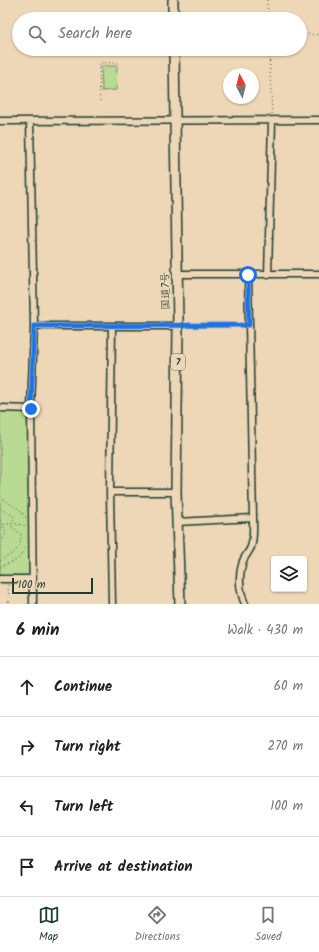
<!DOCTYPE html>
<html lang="en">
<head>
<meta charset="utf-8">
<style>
  :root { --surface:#fff; --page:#f6f6f6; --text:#222; --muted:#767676; --line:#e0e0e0; --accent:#1f3d34 }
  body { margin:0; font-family:Kalam,"Klee One",sans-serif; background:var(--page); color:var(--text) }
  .controls { position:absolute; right:12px; bottom:12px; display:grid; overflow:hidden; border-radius:4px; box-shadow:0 1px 3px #0004 }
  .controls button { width:36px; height:36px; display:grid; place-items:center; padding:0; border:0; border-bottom:1px solid var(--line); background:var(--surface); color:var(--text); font:20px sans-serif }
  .compass { position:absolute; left:223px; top:68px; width:36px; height:36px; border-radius:50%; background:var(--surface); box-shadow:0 1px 3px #0004; rotate:353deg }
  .scale { position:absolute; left:12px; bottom:10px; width:81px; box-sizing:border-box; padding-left:4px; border:2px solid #1f3d34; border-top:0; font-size:11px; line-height:14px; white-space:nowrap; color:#1f3d34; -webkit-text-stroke:3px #edd7b6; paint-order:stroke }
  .stop { position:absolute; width:12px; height:12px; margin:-9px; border:3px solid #1a73e8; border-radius:50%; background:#fff }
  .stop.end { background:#1a73e8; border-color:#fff; box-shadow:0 1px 4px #0008 }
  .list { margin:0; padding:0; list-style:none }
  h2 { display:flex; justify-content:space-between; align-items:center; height:52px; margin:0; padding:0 16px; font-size:17px }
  h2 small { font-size:13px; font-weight:400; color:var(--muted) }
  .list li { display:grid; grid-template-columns:26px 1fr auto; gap:12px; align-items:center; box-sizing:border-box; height:60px; padding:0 16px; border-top:1px solid var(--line) }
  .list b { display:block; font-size:15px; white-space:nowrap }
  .list em { font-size:13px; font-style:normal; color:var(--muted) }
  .icon { flex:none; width:22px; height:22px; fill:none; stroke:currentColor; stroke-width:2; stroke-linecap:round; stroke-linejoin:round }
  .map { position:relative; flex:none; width:319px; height:604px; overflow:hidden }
  .search { position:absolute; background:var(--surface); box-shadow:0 1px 3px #0004; left:12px; right:12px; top:12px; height:44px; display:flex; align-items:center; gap:10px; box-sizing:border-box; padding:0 14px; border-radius:22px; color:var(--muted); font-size:15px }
  .sheet { height:292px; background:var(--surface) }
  nav { display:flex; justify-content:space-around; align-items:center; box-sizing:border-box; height:56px; border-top:1px solid var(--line); background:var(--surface); font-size:11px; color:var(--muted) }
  nav a { display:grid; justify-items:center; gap:2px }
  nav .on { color:var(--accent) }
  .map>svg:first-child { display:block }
</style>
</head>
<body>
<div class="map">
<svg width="319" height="604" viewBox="0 0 319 604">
  <rect width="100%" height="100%" fill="#edd7b6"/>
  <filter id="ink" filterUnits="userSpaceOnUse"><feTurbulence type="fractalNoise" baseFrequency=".025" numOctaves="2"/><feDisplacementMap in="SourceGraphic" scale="8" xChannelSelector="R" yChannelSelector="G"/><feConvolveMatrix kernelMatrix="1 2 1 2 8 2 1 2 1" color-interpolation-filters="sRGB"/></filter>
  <g filter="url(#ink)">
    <path fill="#b9da93" stroke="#6c8c64" d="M 101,66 L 117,66 L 116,90 L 102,91 Z
      M 0,411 L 30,411 L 30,577 L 0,577 Z"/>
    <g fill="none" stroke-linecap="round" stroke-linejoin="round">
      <g stroke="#1f3d34" stroke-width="9">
        <path id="minor" d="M 0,121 L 319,120
          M 30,121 L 34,326 L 31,409 L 33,604
          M 177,274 L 319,274
          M 268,275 L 272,121
          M 34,326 L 178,326
          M 112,326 L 110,492 L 112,604
          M 0,408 L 31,409
          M 110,492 L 176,492
          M 177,522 L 253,518
          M 0,579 L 32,579
          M 245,604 C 239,590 238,576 243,561 C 245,556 249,552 251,547 C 254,538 253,528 253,518 L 248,275"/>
      </g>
      <g stroke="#1f3d34" stroke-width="12">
        <path id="highway" d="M 173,0 L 173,19
          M 174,49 L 178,326 L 176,492 L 180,604"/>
      </g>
      <path stroke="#1f3d34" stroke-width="1" stroke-dasharray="1 3" stroke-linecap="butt" d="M 267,0 L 268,19
        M 300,34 L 319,35
        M 269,49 L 272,114
        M 100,101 L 99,63 L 120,63
        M 186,326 L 243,325
        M 0,497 L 20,510 L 26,518
        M 0,508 C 4,513 12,513 15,518 L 11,523 L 12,527 L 21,534 C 21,553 12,552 0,561
        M 0,520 L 6,533 L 0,546
        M 4,525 L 11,523 L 27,526
        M 0,567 L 18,559 L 26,548
        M 8,585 L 9,604"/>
      <use href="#minor" stroke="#edd7b6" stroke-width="6"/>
      <use href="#highway" stroke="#edd7b6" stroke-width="9"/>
    </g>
  </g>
  <g fill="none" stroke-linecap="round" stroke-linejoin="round" filter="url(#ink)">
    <path stroke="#1a73e8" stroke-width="5" d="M 31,409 L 34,326 L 249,325 L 248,275"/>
  </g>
  <g text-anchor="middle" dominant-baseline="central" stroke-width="3" stroke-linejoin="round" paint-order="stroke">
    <rect fill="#edd7b6" stroke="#5d6b5b" stroke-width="1" x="171" y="354" width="14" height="16" rx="3"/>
    <g font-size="10" font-weight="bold" fill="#1f3d34">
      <text x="178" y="362">7</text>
    </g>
    <g font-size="11" fill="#1f3d34" stroke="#edd7b6">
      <text transform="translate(166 291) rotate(-91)">国道7号</text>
    </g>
  </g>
</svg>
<div class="controls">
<button><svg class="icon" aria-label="layers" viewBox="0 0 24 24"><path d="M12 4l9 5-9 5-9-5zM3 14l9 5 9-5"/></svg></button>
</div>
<svg class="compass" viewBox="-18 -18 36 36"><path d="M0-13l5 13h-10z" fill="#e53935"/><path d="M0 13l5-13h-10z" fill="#767676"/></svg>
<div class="scale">100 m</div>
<div class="stop" style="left:248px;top:275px"></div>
<div class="stop end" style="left:31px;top:409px"></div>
<div class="search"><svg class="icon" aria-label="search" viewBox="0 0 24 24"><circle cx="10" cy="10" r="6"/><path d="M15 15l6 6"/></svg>Search here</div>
</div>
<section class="sheet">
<h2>6 min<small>Walk · 430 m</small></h2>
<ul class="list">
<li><svg class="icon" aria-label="ahead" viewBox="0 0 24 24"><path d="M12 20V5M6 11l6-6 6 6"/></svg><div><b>Continue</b></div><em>60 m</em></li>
<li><svg class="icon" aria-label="right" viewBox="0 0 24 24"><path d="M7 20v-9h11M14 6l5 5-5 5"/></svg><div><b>Turn right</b></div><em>270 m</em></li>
<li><svg class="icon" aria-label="left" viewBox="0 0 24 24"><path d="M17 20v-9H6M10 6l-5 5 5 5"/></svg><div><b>Turn left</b></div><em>100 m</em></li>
<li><svg class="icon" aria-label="arrive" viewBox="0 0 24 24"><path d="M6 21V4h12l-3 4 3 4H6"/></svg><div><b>Arrive at destination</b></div></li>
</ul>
</section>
<nav>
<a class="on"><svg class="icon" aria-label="map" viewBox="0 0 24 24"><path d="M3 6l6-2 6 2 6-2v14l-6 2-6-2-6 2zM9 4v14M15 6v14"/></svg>Map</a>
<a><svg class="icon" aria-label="directions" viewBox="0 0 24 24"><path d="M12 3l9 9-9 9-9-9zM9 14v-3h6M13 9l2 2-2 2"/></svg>Directions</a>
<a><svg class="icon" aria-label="saved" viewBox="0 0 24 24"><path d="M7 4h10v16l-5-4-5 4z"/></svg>Saved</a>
</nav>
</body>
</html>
